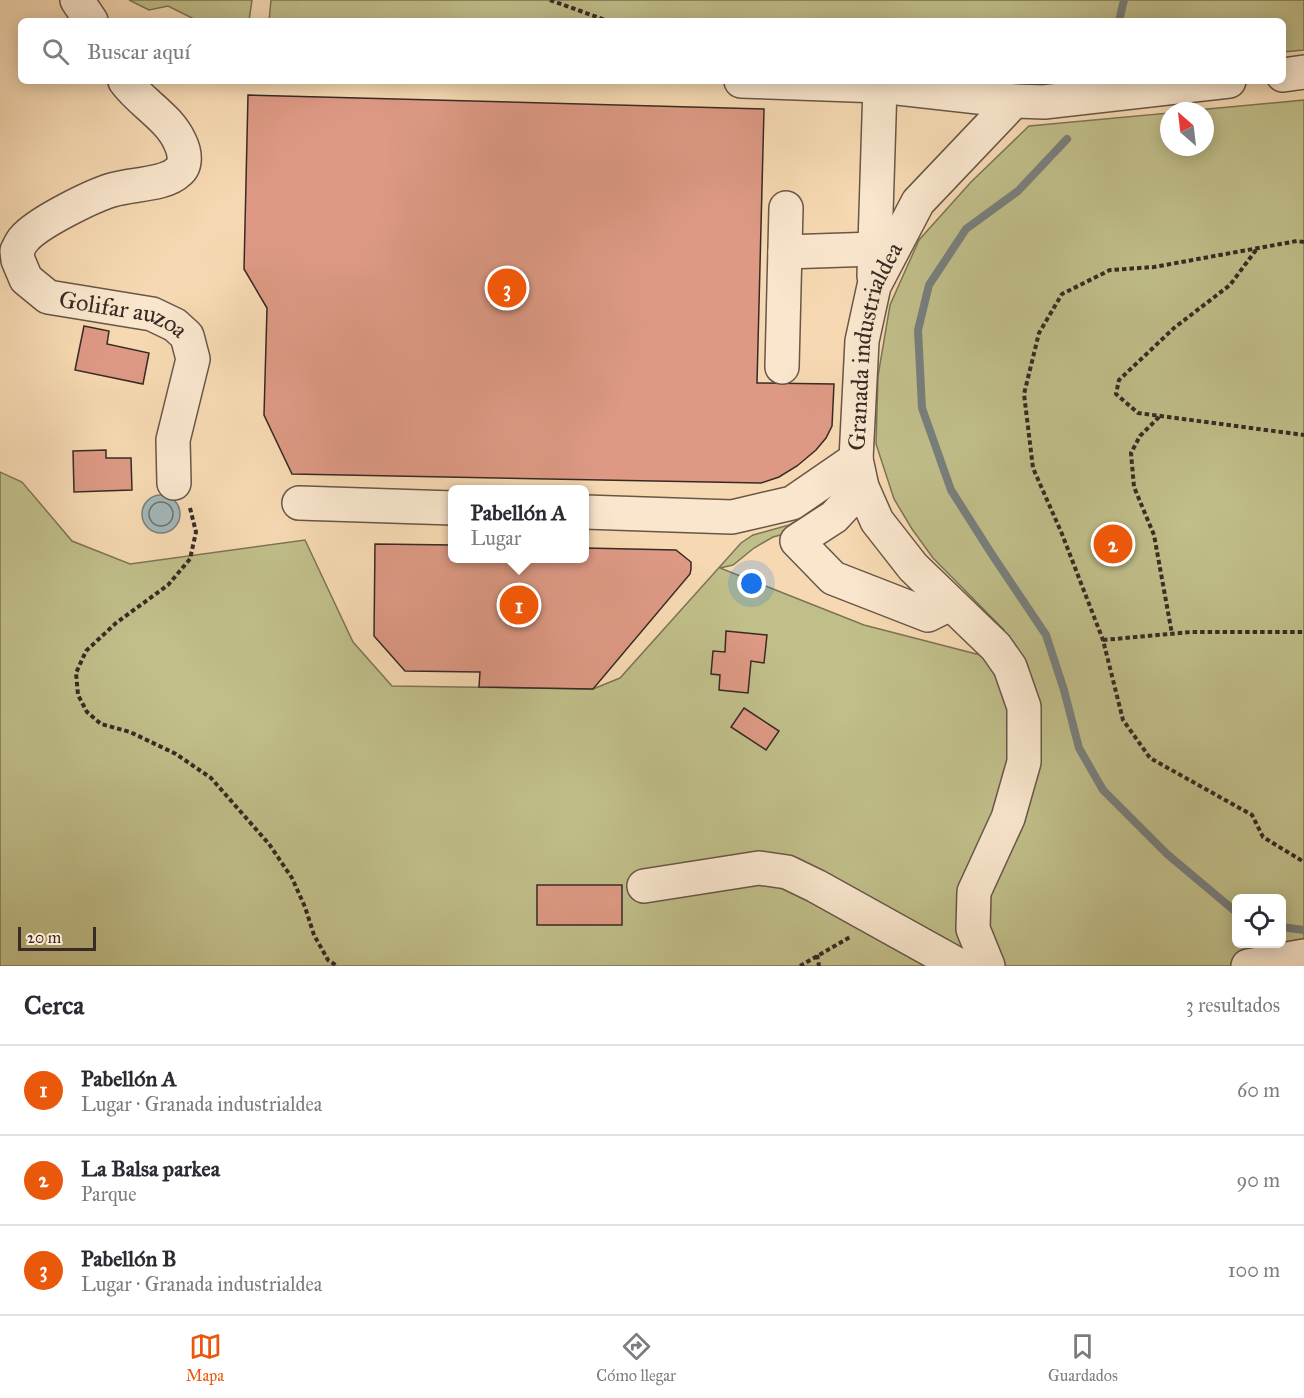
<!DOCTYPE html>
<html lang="es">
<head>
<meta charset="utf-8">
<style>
  :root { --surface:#fff; --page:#f2f2f3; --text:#2b2b33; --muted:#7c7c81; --line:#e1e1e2; --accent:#ea580c }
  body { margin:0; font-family:"IM FELL Great Primer",serif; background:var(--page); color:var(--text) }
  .controls { position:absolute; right:18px; bottom:18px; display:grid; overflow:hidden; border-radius:9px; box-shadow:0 3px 15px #0003 }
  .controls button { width:54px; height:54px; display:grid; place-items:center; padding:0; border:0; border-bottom:2px solid var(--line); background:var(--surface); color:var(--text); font:30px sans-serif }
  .compass { position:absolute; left:1160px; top:102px; width:54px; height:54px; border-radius:50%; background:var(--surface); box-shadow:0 3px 15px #0003; rotate:332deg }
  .scale { position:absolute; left:18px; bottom:15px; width:78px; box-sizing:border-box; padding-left:6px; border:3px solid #382a24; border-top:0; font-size:16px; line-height:21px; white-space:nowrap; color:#382a24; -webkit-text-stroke:4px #f9e6cd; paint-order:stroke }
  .you { position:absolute; left:752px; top:584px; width:21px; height:21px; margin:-15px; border:4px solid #fff; border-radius:50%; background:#1a73e8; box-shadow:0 0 0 9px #1a73e833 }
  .badge { display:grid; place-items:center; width:39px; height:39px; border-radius:50%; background:var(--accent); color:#fff; font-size:20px; font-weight:700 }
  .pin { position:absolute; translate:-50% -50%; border:3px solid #fff; box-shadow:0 2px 6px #0006 }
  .popup { position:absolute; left:448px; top:485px; width:141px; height:78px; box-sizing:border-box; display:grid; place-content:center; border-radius:9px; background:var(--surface); filter:drop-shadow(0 2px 4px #0005); font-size:20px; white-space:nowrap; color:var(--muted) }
  .popup b { font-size:22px; color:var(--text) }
  .popup::after { content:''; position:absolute; left:50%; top:100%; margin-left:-12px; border:12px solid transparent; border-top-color:var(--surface) }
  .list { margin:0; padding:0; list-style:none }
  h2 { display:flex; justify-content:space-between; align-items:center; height:78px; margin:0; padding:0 24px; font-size:26px }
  h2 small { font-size:20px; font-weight:400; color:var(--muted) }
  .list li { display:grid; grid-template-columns:39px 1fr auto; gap:18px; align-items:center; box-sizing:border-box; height:90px; padding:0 24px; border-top:2px solid var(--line) }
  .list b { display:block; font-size:22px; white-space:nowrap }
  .list p { margin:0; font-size:20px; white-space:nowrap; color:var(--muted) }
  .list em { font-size:20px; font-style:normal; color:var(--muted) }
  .icon { flex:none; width:33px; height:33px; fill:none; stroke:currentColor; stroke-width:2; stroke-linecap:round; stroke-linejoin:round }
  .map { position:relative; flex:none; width:1304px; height:966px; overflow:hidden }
  .search { position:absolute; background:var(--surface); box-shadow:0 3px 15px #0003; left:18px; right:18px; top:18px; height:66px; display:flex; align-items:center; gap:15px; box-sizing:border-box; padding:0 21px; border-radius:9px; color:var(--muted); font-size:22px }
  .sheet { height:348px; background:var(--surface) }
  nav { display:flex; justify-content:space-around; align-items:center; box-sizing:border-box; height:84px; border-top:2px solid var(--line); background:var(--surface); font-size:16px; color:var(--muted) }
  nav a { display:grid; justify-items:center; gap:3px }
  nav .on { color:var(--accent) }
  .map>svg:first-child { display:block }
</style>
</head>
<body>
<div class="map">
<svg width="1304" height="966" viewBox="0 0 1304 966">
  <rect width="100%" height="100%" fill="#f6d9b2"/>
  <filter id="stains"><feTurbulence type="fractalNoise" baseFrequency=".00333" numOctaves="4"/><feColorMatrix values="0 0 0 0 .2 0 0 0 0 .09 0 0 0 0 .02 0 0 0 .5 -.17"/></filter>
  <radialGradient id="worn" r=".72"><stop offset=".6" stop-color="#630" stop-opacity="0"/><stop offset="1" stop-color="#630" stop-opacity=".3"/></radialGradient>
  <path fill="#c0be89" stroke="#7c7456" stroke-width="1.5" fill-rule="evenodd" d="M 129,0 L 252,0 L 249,21 L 198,21 L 168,6 L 149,10 Z
    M 271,0 L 1304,0 L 1304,50 L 1283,52 L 1283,21 L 269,21 Z
    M 1304,100 L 1304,966 L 0,966 L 0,472 L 22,482 L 72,541 L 130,564 L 305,540 L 353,642 L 392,686 L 593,689 L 620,678 L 741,543 L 753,535 L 789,525 L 815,510 L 796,531 L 773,537 L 754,548 L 733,565 L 720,568 L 864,625 L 992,658 L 1004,630 L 933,558 L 912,529 L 894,499 L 876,444 L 878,376 L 890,305 L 919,240 L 971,182 L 1029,126 L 1169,113 L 1169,147 L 1205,147 L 1205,111 L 1186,111 ZM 1236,898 L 1282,898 L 1282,944 L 1236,944 Z"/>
  <path fill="#a2b7b8" stroke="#787f7d" stroke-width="1.5" d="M142 514a19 19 0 1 1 38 0a19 19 0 1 1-38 0Z"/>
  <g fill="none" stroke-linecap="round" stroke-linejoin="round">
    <path stroke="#6d706e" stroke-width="1.5" d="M149 514a12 12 0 1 1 24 0a12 12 0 1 1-24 0Z"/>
    <path stroke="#787f7d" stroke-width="8" d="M 1119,21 L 1124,0
      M 1067,139 L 1018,191 L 966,229 L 929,285 L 918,330 L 922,408 L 951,490 L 991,553 L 1046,635 L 1064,690 L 1079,748 L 1103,790 L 1167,854 L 1236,912
      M 1282,927 L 1304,930"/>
  </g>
  <path fill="#dd9984" stroke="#382a24" stroke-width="1.5" d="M 248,95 L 764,109 L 757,383 L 834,384 L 832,426 L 826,438 L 816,450 L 797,466 L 779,477 L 761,483 L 292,474 L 264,415 L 267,308 L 244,269 Z
    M 84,326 L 109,331 L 107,344 L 149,353 L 143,384 L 75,370 Z
    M 106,450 L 106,458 L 131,458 L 132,490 L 74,492 L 73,451 Z
    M 375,544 L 453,545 L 453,558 L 585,558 L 585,548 L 676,550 L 691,562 L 691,569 L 690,574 L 593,689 L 479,687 L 480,672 L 405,671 L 374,636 Z
    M 726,631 L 767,635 L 764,663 L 751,661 L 748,693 L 719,690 L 720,675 L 711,674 L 713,651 L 725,652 Z
    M 744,708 L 779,731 L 766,750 L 731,727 Z
    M 537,885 L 622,885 L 622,925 L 537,925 Z"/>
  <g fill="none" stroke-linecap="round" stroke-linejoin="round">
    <g stroke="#685648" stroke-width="36">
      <g id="minor">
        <path d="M 77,0 L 91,21"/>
        <path d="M 1283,75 L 1304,72"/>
        <path id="s1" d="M 125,81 C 141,103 169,117 180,142 C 185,152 187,165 178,172 C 165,185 131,184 112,190 C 92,196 37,223 24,239 C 21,242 19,247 17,251 L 18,260 L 26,279 L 48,297 L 152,314 L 175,325 L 187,336 L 193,359 L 173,440 L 174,483"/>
        <path d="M 741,81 L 880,86 L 1014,101 L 1044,102 L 1229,81"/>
        <path d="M 785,252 L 875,249"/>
        <path d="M 874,276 L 880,86"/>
        <path d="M 782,367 L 786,208"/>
        <path d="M 862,487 L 834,517 L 797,541 L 833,578 L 928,615 L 950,604"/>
        <path d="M 299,503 L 453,508"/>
        <path d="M 585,512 L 732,517 L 792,503 L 856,459"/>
        <path d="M 644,886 L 759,868 L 787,872 L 816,886 L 960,966"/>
        <path id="s2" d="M 988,966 L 973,929 L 974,892 L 1008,818 L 1024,762 L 1024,707 L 1010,667 L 996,647 L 913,567 L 877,521 L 862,487 L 856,459 L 862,341 L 874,286 L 918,202 L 1014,101"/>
        <path d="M 1248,966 L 1304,956"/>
      </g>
    </g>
    <path stroke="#382a24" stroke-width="4" stroke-dasharray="4.5 3" stroke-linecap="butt" d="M 550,0 L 608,21
      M 1304,242 L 1297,241 L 1154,267 L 1110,270 L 1062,294 L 1039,333 L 1024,394 L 1033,468 L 1062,534 L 1103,640 L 1123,720 L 1150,758 L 1252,815 L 1263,837 L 1304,862
      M 1256,250 L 1230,285 L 1174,328 L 1119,380 L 1116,394 L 1138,413 L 1304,435
      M 1159,417 L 1140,436 L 1131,453 L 1134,487 L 1154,535 L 1172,634
      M 190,508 L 196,532 L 190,559 L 168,585 L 116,623 L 86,651 L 76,673 L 78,695 L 87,712 L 101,724 L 130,732 L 176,754 L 211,778 L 269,844 L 292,878 L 305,907 L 314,935 L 328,960 L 337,966
      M 1103,640 L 1191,632 L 1304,632
      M 817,955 L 819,966
      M 800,966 L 850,937"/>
    <use href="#minor" stroke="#f9e6cd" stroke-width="33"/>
  </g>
  <g text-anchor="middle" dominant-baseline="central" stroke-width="5" stroke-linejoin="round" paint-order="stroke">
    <g font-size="24" fill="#382a24" stroke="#f9e6cd">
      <text stroke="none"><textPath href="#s1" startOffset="435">Golifar auzoa</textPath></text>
      <text stroke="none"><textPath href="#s2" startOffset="693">Granada industrialdea</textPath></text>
    </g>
  </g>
  <rect width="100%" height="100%" filter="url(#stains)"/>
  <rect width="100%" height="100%" fill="url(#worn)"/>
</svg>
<div class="controls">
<button><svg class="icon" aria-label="locate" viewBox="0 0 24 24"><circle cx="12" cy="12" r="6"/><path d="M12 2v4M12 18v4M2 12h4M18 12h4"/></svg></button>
</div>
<svg class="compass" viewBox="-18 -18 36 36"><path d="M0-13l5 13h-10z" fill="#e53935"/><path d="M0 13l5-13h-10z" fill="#7c7c81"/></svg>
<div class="scale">20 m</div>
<div class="you"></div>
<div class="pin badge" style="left:519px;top:605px">1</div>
<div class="popup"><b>Pabellón A</b>Lugar</div>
<div class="pin badge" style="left:1113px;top:544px">2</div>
<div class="pin badge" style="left:507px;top:288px">3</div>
<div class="search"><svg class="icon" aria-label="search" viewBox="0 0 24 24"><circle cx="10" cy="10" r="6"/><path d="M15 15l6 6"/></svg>Buscar aquí</div>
</div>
<section class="sheet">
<h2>Cerca<small>3 resultados</small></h2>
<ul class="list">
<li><span class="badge">1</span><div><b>Pabellón A</b><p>Lugar · Granada industrialdea</p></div><em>60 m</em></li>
<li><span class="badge">2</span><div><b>La Balsa parkea</b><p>Parque</p></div><em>90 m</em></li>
<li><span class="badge">3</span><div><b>Pabellón B</b><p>Lugar · Granada industrialdea</p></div><em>100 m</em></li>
</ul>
</section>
<nav>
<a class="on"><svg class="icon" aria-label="map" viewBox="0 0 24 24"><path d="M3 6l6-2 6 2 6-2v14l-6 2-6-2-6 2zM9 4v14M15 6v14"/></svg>Mapa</a>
<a><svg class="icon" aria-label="directions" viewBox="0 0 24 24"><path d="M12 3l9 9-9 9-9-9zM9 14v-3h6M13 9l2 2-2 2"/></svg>Cómo llegar</a>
<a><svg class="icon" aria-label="saved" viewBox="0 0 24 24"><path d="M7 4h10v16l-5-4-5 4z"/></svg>Guardados</a>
</nav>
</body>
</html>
